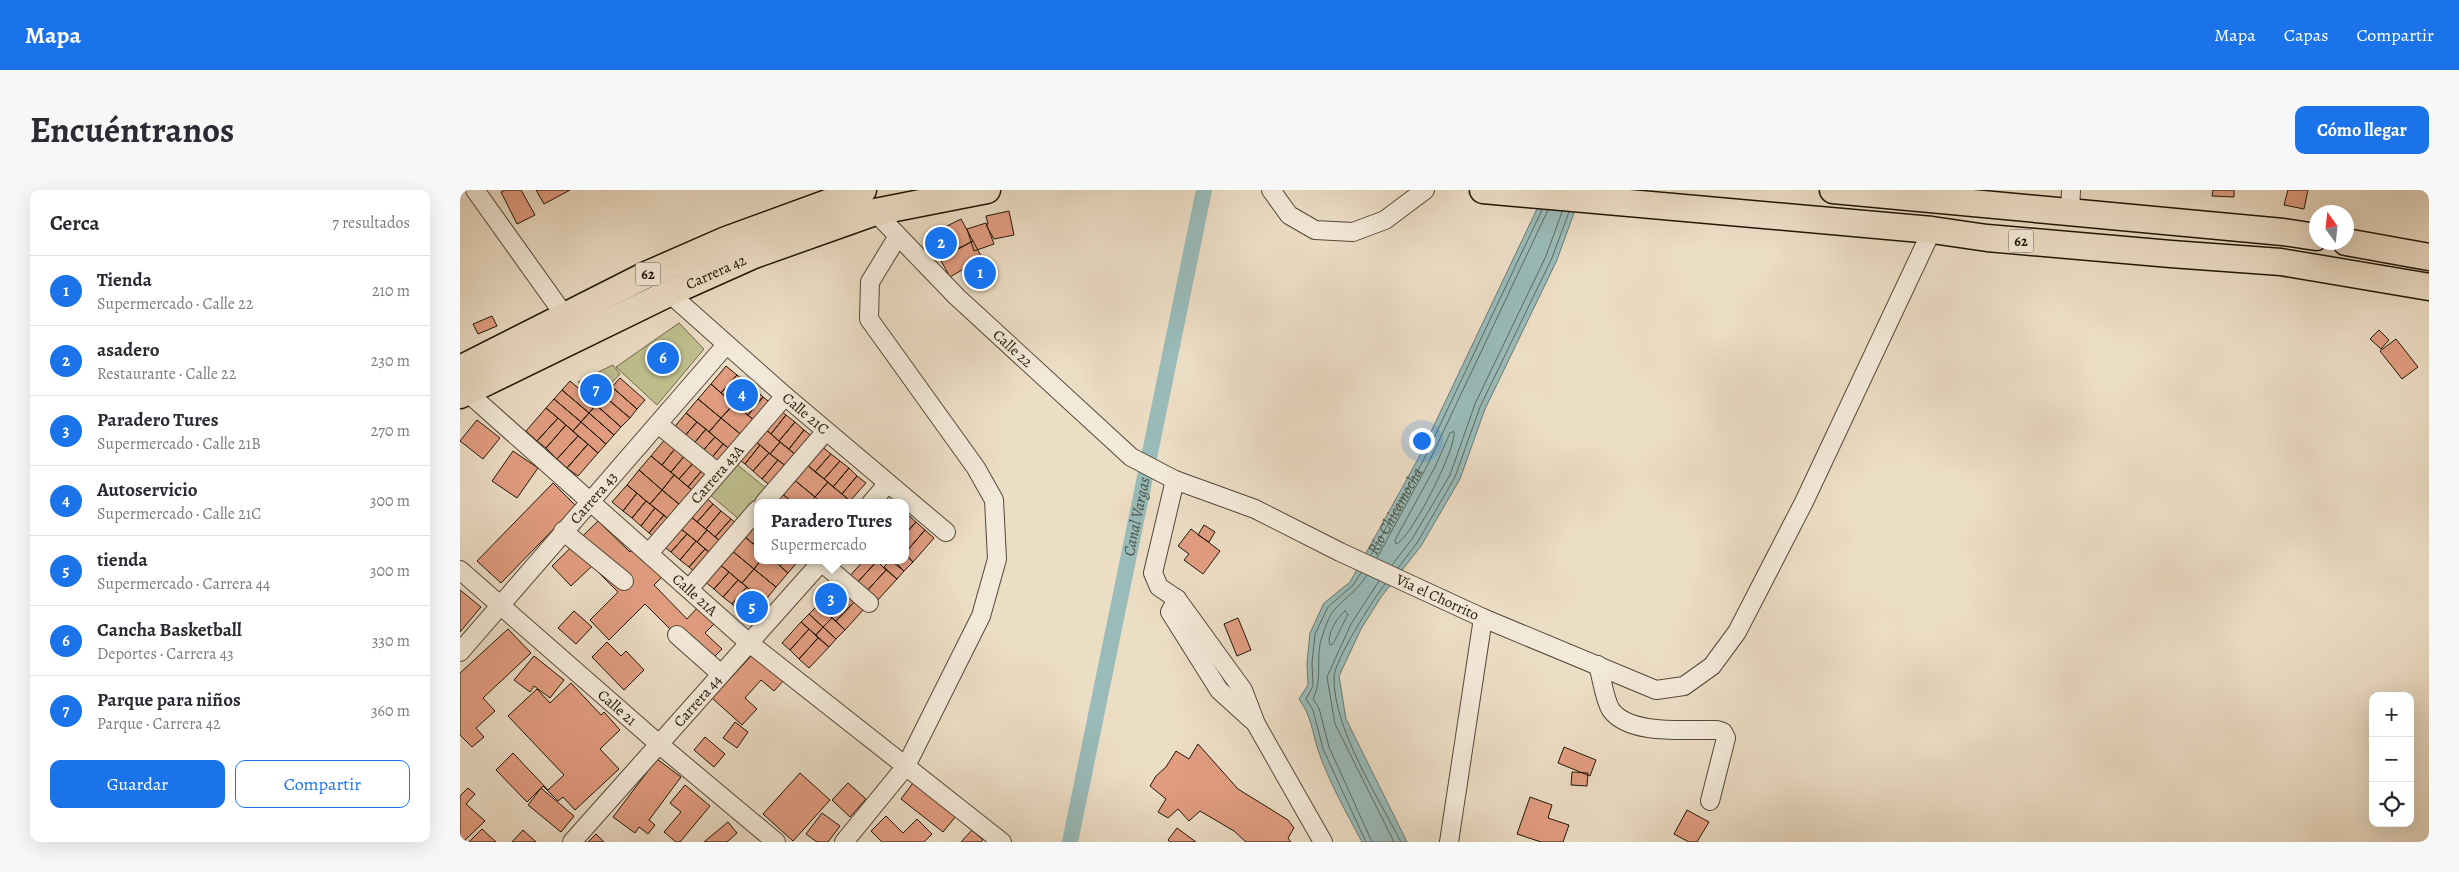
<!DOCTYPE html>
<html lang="es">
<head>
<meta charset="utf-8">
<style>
  :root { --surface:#fff; --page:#f7f7f7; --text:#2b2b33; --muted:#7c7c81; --line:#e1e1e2; --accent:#1a73e8 }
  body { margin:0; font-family:Alegreya,serif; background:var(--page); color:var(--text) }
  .controls { position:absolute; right:15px; bottom:15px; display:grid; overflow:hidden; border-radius:10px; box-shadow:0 5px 20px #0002 }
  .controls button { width:45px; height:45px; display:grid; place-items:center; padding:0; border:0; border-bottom:1px solid var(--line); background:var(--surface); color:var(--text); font:25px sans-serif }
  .compass { position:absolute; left:1849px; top:15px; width:45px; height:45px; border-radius:50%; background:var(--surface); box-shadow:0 5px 20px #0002; rotate:345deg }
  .you { position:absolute; left:961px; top:250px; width:18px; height:18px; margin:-12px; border:4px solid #fff; border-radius:50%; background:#1a73e8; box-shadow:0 0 0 8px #1a73e833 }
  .badge { display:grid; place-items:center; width:32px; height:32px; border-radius:50%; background:var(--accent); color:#fff; font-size:16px; font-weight:700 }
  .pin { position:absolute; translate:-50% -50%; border:2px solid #fff; box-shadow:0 1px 5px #0006 }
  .popup { position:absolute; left:294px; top:309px; width:155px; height:65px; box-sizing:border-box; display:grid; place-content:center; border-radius:10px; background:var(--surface); filter:drop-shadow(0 1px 4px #0005); font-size:16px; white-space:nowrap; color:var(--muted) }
  .popup b { font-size:19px; color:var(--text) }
  .popup::after { content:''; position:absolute; left:50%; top:100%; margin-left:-10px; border:10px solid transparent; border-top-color:var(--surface) }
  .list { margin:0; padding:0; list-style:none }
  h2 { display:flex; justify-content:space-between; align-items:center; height:65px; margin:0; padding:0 20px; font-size:21px }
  h2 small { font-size:16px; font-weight:400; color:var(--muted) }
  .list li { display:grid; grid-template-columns:32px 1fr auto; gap:15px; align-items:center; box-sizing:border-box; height:70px; padding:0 20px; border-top:1px solid var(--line) }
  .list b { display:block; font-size:19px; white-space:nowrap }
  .list p { margin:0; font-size:16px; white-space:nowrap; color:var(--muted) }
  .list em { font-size:16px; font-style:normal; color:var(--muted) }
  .actions { display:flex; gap:10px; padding:15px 20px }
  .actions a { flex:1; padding:11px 0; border:1px solid var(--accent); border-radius:10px; text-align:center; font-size:18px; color:var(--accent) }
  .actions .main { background:var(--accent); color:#fff }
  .icon { flex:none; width:28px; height:28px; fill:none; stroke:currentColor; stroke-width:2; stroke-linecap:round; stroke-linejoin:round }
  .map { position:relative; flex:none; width:1969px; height:652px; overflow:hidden; border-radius:10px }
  header { display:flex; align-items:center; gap:30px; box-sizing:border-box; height:70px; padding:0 25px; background:var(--accent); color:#fff }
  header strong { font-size:24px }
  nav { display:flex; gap:28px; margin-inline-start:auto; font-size:18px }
  .intro { display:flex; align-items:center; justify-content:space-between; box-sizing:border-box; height:120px; padding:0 30px }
  h1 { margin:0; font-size:35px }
  .button { padding:12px 22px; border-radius:10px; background:var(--accent); color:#fff; font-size:18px; font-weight:700 }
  main { display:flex; gap:30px; padding:0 30px }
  aside { flex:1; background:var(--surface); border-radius:10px; box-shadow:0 5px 20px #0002 }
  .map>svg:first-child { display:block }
</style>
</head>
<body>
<header>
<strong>Mapa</strong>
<nav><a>Mapa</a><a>Capas</a><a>Compartir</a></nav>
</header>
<div class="intro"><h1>Encuéntranos</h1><a class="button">Cómo llegar</a></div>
<main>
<aside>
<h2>Cerca<small>7 resultados</small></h2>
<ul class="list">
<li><span class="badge">1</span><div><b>Tienda</b><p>Supermercado · Calle 22</p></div><em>210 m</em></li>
<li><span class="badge">2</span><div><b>asadero</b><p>Restaurante · Calle 22</p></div><em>230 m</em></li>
<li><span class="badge">3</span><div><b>Paradero Tures</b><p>Supermercado · Calle 21B</p></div><em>270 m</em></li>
<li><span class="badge">4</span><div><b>Autoservicio</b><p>Supermercado · Calle 21C</p></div><em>300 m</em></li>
<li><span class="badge">5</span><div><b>tienda</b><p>Supermercado · Carrera 44</p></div><em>300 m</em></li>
<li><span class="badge">6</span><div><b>Cancha Basketball</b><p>Deportes · Carrera 43</p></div><em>330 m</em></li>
<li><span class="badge">7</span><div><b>Parque para niños</b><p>Parque · Carrera 42</p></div><em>360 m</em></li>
</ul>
<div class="actions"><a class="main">Guardar</a><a>Compartir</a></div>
</aside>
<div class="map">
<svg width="1969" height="652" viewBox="0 0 1969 652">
  <rect width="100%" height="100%" fill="#ecddc5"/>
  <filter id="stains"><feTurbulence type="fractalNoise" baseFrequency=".004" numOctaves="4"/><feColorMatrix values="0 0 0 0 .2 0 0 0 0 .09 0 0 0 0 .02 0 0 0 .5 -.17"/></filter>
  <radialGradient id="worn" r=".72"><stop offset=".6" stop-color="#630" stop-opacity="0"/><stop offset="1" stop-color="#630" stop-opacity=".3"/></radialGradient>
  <path fill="#bfbf8f" stroke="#706a4b" d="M 219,133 L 244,159 L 197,215 L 156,177 Z
    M 153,175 L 160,184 L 136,209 L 118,192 Z
    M 274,272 L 307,299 L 280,330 L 248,303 Z"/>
  <path fill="#99bbb9" stroke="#697972" d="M 1086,0 L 1118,12 L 1097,70 L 1025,219 L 1000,289 L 961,356 L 921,407 L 901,439 L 879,486 L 886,529 L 947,652 L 902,652 C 886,622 869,592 858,560 C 852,541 851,525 839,509 L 848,495 L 847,473 L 850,443 L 864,413 L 890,392 L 958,269 Z"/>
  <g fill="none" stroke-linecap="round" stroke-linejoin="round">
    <g stroke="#5c6860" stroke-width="1">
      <path d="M 994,242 C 997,258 950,350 936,354 L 935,350 L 975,277 L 990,243 Z"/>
      <path id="s1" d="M 911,365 L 963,271 L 1082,20"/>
      <path d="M 917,368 L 968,274 L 1088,20"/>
      <path d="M 932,375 L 952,349 L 990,285 L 1015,214 L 1086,66 L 1102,22"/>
      <path d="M 938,378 L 957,353 L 995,287 L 1020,217 L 1092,68 L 1109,22"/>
      <path d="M 901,383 L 893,395 L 868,417 L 855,444 L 852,473 L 853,496 L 846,509 L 853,520 L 863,559 L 906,652"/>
      <path d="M 907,385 C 897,401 887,406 875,419 C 869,425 866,436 863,444 C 854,465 864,487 853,509 L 859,518 L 869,557 L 912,652"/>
      <path d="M 919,391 L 891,434 L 867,487 L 875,534 L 934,652"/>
      <path d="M 925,394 C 914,408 874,471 874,487 C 873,538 918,607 941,652"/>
      <path d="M 885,421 L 888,424 L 873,454 L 870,455 C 866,446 877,427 885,421 Z"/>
    </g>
    <path stroke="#99bbb9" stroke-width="16" id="s2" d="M 610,652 L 744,0"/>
  </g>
  <path fill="#e29d81" stroke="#201607" d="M 45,0 L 61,0 L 75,25 L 57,34 L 41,2 Z
    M 76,0 L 110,0 L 84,14 Z
    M 1753,0 L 1774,0 L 1774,7 L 1752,6 Z
    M 1828,0 L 1848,0 L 1844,19 L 1824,15 Z
    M 549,21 L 554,45 L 534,49 L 526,35 L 528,34 L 526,26 Z
    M 501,29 L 513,51 L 495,60 L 483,38 Z
    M 526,33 L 534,54 L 514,61 L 507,39 Z
    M 513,51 L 522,68 L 490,87 L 480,69 Z
    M 32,126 L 37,136 L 18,144 L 13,134 Z
    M 1919,140 L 1929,150 L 1921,159 L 1910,149 Z
    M 1936,149 L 1958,177 L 1942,189 L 1920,161 Z
    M 266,176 L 277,185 L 261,203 L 251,194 Z
    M 277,185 L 286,192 L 270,211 L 261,203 Z
    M 160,188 L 185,210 L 177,219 L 152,197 Z
    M 110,191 L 137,214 L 129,223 L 102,200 Z
    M 286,192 L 295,199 L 279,218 L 270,211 Z
    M 251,194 L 274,214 L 261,228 L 238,209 Z
    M 152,197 L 177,219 L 170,228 L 144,206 Z
    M 295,199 L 303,207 L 288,225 L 279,218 Z
    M 102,200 L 129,223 L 121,232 L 94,209 Z
    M 144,206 L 170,228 L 161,237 L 136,215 Z
    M 303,207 L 312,214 L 296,232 L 288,225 Z
    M 94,209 L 121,232 L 113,241 L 86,218 Z
    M 238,209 L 261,228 L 249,242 L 226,223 Z
    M 274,214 L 296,232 L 284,247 L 261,228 Z
    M 136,215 L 161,237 L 154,245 L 129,223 Z
    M 86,218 L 98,228 L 77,251 L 66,241 Z
    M 318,218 L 326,225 L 311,244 L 302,236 Z
    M 129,223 L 154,245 L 146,254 L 121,232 Z
    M 226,223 L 237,232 L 222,249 L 212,240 Z
    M 326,225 L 335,232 L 319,251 L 311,244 Z
    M 98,228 L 106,235 L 86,258 L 77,251 Z
    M 261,228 L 284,247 L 272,261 L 249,242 Z
    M 17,230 L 40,248 L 23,269 L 0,251 Z
    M 121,232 L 146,254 L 138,263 L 113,241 Z
    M 237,232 L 246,239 L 231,257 L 222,249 Z
    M 335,232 L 344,240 L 329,259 L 319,251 Z
    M 106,235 L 118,246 L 97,269 L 86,258 Z
    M 302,236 L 320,252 L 310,264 L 292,248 Z
    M 246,239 L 255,247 L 240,264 L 231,257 Z
    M 344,240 L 353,247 L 337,266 L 329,259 Z
    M 118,246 L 128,254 L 107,278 L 97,269 Z
    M 207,247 L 217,256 L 202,275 L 191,266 Z
    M 255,247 L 263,254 L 249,271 L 240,264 Z
    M 292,248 L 300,255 L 285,274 L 276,267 Z
    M 320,252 L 337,266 L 327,277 L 310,264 Z
    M 128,254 L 138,263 L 118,286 L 107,278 Z
    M 263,254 L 272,261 L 257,278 L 249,271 Z
    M 300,255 L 309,263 L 293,281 L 285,274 Z
    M 360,255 L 371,264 L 355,282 L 345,273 Z
    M 217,256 L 226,264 L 211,282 L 202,275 Z
    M 53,261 L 78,278 L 57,308 L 32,291 Z
    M 309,263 L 318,270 L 302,289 L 293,281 Z
    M 226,264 L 235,271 L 219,289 L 211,282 Z
    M 371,264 L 380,271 L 364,289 L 355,282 Z
    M 191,266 L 214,285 L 202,300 L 179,280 Z
    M 318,270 L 327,277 L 311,296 L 302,289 Z
    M 235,271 L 244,278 L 228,297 L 219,289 Z
    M 380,271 L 389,278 L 373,297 L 364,289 Z
    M 345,273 L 368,292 L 355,307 L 332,288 Z
    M 244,278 L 252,286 L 237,304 L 228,297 Z
    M 389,278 L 397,286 L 382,304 L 373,297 Z
    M 179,280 L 202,300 L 190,314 L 167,295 Z
    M 214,285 L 237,304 L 225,319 L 202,300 Z
    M 397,286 L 406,293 L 390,311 L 382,304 Z
    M 332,288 L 355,307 L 351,313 L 333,313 L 320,302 Z
    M 368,292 L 390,311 L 389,313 L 362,313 L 355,307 Z
    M 93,293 L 116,316 L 41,393 L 17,371 Z
    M 167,295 L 177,303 L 163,321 L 152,312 Z
    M 202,300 L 225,319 L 213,333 L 190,314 Z
    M 320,302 L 331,311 L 329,313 L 311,313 Z
    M 177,303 L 186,311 L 172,328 L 163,321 Z
    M 244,306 L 253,314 L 237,332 L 229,325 Z
    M 186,311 L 195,318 L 181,336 L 172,328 Z
    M 253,314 L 261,321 L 246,339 L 237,332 Z
    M 195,318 L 204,325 L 189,343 L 181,336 Z
    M 261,321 L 271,329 L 255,347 L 246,339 Z
    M 447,324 L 456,332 L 445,344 L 445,326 Z
    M 204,325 L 213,333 L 198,350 L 189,343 Z
    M 229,325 L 247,340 L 237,352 L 219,337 Z
    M 297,327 L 297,349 L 293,354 L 283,345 Z
    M 271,329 L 279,336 L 264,354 L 255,347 Z
    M 138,331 L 170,362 L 173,358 L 202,387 L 194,395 L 227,429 L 239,416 L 256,432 L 245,443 L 262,459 L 246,475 L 185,414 L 149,450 L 130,430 L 158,402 L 132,376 L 111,396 L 92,376 Z
    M 456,332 L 465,340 L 445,363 L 445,344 Z
    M 744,335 L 755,342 L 749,352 L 738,345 Z
    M 219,337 L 227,344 L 211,362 L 203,356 Z
    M 731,339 L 760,361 L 743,384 L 724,370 L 729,364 L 718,356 Z
    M 247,340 L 264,354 L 254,366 L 237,352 Z
    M 465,340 L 474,348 L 453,372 L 445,363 Z
    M 227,344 L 236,351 L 220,370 L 211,362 Z
    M 283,345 L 297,357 L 297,370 L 301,370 L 294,379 L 270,359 Z
    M 236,351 L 245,359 L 229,377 L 220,370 Z
    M 245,359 L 254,366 L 238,385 L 229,377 Z
    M 270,359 L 294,379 L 282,393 L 258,373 Z
    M 445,365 L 453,372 L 444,381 L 433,370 L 445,370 Z
    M 301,370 L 313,370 L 328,383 L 316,397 L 294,379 Z
    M 324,370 L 339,370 L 328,383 L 320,376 Z
    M 404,370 L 417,371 L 395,395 L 388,388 Z
    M 430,370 L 444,381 L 437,389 L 424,377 Z
    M 417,371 L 426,380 L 405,403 L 395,395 Z
    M 258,373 L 269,382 L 254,399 L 244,391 Z
    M 294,379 L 316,397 L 304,412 L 282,393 Z
    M 426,380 L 437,389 L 415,413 L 405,403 Z
    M 269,382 L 278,390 L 263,407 L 254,399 Z
    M 278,390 L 287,397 L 272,414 L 263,407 Z
    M 376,396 L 385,404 L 366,423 L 358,415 Z
    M 287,397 L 295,404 L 281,421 L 272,414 Z
    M 0,400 L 21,417 L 0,442 Z
    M 295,404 L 304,412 L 290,429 L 281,421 Z
    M 385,404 L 394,412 L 376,431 L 366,423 Z
    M 394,412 L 403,420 L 385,440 L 376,431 Z
    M 358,415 L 372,428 L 363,437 L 349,424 Z
    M 114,421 L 132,437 L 116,454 L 98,438 Z
    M 349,424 L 363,437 L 356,445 L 341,432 Z
    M 372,428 L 385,440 L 376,449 L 363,437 Z
    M 778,428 L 791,460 L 777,466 L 764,434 Z
    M 341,432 L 349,439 L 330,460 L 322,453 Z
    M 363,437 L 376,449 L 369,457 L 356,445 Z
    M 48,439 L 71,463 L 23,508 L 35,521 L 16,538 L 24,547 L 12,557 L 0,545 L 0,483 Z
    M 349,439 L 358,448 L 339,469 L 330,460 Z
    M 358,448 L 369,457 L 349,478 L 339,469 Z
    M 147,452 L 161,466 L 166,461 L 184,480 L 164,500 L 132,467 Z
    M 294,463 L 324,490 L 314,501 L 301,490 L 285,508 L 297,519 L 282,535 L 252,508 Z
    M 74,466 L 104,490 L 90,508 L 74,496 L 70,502 L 54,490 Z
    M 111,493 L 141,525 L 144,522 L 160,540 L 140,559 L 159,579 L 115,620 L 103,607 L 98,611 L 83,596 L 67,612 L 36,580 L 53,563 L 88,600 L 104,585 L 48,526 L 77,499 L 90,513 Z
    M 275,532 L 288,542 L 277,558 L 263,548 Z
    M 245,547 L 265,564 L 254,577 L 234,560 Z
    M 738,554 L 778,599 L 828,630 L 834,638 L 828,648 L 831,652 L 786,652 L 774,641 L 740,621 L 729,631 L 718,619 L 708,628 L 698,622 L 706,609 L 690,596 L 696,586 L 706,577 L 716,561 L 729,569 Z
    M 1104,557 L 1136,570 L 1130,586 L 1098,573 Z
    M 197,569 L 221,587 L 189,630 L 195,635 L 188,644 L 179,637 L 175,643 L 153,627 Z
    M 1112,582 L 1128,583 L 1127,596 L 1111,595 Z
    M 340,583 L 370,610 L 333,651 L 303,624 Z
    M 388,593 L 406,609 L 390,627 L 372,610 Z
    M 453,593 L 496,626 L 483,642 L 441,609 Z
    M 225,595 L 250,616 L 220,652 L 216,652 L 204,642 L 221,622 L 210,613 Z
    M 8,598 L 15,604 L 6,614 L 25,631 L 3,652 L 0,649 L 0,606 Z
    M 81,598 L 114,626 L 101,642 L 68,615 Z
    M 1070,607 L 1092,615 L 1088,628 L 1109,635 L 1103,652 L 1081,652 L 1057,644 Z
    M 1227,620 L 1249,632 L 1237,652 L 1229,652 L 1214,644 Z
    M 362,623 L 380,636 L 368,652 L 357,652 L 346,644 Z
    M 426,626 L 443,643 L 457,629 L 472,644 L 464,652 L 422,652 L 411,641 Z
    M 268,632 L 277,643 L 267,652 L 244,652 Z
    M 717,638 L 736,652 L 710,652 L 708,650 Z
    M 22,639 L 36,652 L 9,652 Z
    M 63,640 L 76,652 L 52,652 Z
    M 512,640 L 523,650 L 521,652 L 501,652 Z
    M 136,644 L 144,652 L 128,652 Z"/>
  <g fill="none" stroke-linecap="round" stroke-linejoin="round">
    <g stroke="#534836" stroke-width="20">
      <g id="minor">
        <path d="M 15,0 L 105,126"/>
        <path d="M 811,0 L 829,25 L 855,40 L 893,42 L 925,30 L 965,0"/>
        <path id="s3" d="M 415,22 L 497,107 L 671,267 L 715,290 L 795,319 L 880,362 L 1023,428 L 989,652"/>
        <path d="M 1610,22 L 1611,0"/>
        <path id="s4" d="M 209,103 L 325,206 L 486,342"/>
        <path id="s5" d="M 7,202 L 288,452 L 542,652"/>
        <path d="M 198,234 L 258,283"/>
        <path d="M 715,290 L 693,383 L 699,397 L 717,409 L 783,500 L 796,534 L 863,652"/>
        <path d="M 304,313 L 366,241"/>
        <path d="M 411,313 L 428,293"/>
        <path d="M 103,341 L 164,391"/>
        <path id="s6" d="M 189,363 L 325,206"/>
        <path d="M 359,370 L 409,413"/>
        <path id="s7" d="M 0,380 L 200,555 L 316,652"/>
        <path d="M 229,399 L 297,320"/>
        <path d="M 717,409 L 710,422 L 759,500 L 792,530"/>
        <path d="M 1023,428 L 1196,500 L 1224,496 L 1252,476 L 1277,442 L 1344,312 L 1472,40"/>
        <path d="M 217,445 L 261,484"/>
        <path id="s8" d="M 0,462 L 266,155"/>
        <path d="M 1138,475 C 1142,488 1144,509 1151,520 C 1170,546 1228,539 1257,540 L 1263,542 L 1266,548 L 1250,611"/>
        <path id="s9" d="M 112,652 L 363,370"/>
        <path d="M 384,652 L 446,576 L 521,426 L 537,369 L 534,310 L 516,278 L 409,129 L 410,92 L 438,46"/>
      </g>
    </g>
    <g stroke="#201607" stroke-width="29">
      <g id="highway">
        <path d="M 1023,0 L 1472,40 L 1527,48 L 1711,64 L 1821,72 L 1969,97"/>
        <path d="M 1373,0 L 1823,42 L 1856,47"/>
        <path d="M 1886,52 L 1969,67"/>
        <path d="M 0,179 L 186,85 L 266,50 L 403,0"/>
        <path id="s10" d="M 0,205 L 209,103 L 294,65 L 415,22 L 527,0"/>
      </g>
    </g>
    <use href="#minor" stroke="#f3e9d9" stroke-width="18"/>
    <use href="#highway" stroke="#ecddc5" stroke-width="26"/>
  </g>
  <g text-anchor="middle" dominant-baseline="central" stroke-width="4.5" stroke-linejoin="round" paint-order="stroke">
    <g fill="#f3e9d9" stroke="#5f5546" stroke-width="1">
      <rect x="1548.5" y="39.5" width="25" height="23" rx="4"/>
      <rect x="175.5" y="72.5" width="25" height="23" rx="4"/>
    </g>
    <g font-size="14" font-weight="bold" fill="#201607">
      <text x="1561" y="51">62</text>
      <text x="188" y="84">62</text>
    </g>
    <g font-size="15" fill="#201607" stroke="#f3e9d9">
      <text stroke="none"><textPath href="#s10" startOffset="284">Carrera 42</textPath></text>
      <text stroke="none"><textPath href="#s3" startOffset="194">Calle 22</textPath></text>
      <text stroke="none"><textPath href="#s4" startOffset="182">Calle 21C</textPath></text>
      <text stroke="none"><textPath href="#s6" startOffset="104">Carrera 43A</textPath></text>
      <text stroke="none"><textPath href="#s8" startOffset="204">Carrera 43</textPath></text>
      <text stroke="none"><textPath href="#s5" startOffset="305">Calle 21A</textPath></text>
      <text stroke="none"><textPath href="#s3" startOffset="692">Vía el Chorrito</textPath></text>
      <text stroke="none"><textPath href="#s9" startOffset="189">Carrera 44</textPath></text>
      <text stroke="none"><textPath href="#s7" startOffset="209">Calle 21</textPath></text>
    </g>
    <g font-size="16" font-style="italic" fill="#4a5045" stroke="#f3e9d9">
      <text stroke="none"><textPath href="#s1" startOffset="50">Río Chicamocha</textPath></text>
      <text stroke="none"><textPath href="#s2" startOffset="332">Canal Vargas</textPath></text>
    </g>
  </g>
  <rect width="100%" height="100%" filter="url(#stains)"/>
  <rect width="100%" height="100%" fill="url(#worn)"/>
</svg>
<div class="controls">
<button>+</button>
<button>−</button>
<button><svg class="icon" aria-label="locate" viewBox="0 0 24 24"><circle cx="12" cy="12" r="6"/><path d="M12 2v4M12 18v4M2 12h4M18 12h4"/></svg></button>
</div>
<svg class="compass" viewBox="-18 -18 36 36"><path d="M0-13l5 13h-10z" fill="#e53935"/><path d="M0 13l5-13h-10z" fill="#7c7c81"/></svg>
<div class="you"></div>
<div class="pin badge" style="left:520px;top:83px">1</div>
<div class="pin badge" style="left:481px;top:53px">2</div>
<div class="pin badge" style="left:371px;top:409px">3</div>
<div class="popup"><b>Paradero Tures</b>Supermercado</div>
<div class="pin badge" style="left:282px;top:205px">4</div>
<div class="pin badge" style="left:292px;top:417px">5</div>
<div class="pin badge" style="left:203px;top:168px">6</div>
<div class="pin badge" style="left:136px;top:200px">7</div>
</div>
</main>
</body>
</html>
